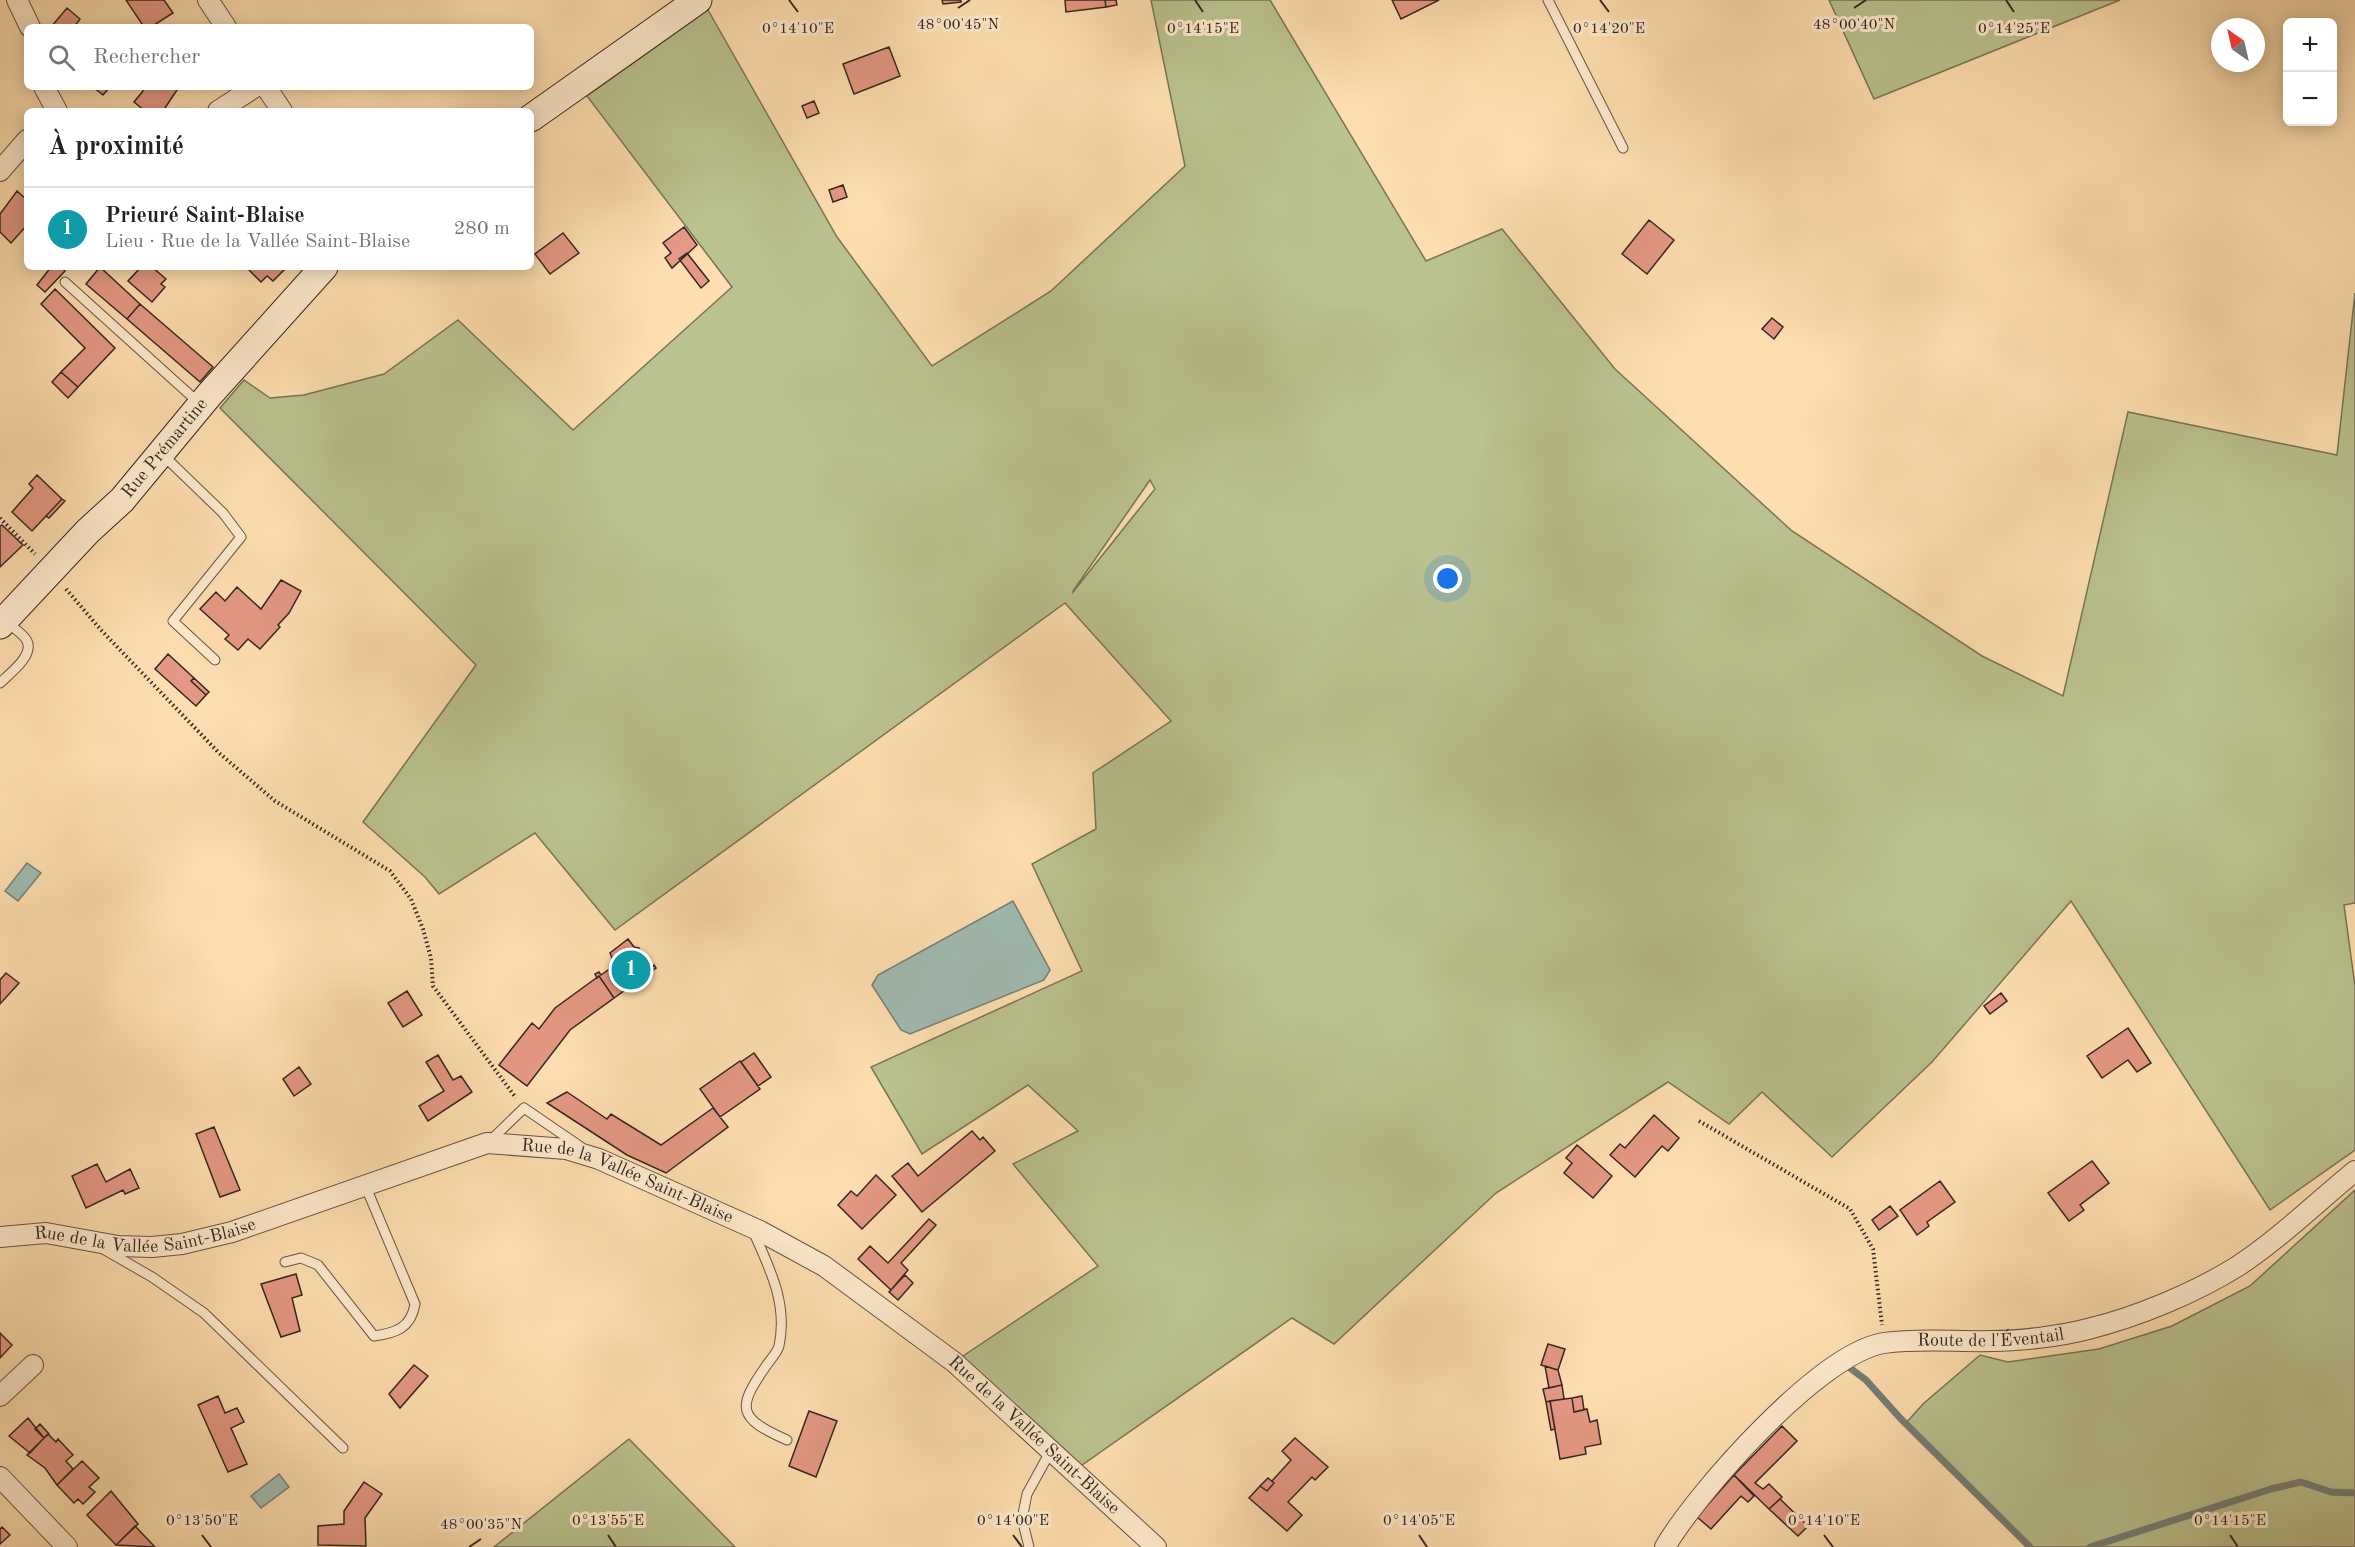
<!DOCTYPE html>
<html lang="fr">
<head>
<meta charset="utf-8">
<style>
  :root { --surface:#fff; --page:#f2f2f2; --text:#222; --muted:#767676; --line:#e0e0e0; --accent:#ea580c }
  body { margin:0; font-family:"Old Standard TT",serif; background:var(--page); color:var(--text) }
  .controls { position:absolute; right:18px; top:18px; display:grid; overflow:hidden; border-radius:9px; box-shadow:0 3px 15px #0003 }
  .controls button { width:54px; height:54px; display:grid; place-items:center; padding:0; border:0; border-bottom:2px solid var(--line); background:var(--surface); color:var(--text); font:30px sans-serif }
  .compass { position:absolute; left:2211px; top:18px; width:54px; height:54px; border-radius:50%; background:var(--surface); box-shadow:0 3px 15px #0003; rotate:326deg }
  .you { position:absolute; left:1448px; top:579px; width:21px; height:21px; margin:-15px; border:4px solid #fff; border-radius:50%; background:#1a73e8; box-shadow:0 0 0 9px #1a73e833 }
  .badge { display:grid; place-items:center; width:39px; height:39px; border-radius:50%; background:var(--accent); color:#fff; font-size:20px; font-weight:700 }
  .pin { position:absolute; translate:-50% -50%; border:3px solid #fff; box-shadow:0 2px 6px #0006 }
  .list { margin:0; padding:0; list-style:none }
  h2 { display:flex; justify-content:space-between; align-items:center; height:78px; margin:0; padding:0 24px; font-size:26px }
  h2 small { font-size:20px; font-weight:400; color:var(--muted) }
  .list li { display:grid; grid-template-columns:39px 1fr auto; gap:18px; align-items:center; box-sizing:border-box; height:84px; padding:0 24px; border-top:2px solid var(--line) }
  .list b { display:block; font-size:22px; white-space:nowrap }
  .list p { margin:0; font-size:20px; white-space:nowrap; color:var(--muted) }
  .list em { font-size:20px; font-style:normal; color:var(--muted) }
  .icon { flex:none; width:33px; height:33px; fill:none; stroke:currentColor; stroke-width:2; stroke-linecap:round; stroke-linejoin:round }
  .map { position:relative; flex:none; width:2355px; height:1547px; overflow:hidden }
  .search { position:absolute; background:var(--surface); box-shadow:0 3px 15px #0003; left:24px; top:24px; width:510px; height:66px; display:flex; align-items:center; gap:15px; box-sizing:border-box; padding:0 21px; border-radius:9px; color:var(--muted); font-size:22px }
  .panel { position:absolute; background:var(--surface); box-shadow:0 3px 15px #0003; left:24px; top:108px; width:510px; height:162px; border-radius:9px }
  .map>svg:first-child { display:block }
</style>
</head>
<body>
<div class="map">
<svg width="2355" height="1547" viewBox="0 0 2355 1547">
  <rect width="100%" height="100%" fill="#fedeb0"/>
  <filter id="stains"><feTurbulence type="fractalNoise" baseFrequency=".00333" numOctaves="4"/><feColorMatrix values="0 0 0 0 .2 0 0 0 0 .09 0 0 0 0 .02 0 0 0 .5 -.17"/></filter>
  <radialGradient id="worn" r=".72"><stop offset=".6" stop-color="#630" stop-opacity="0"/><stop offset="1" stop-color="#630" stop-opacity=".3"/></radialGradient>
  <path fill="#bac28f" stroke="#787458" stroke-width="1.5" fill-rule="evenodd" d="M 1151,0 L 1270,0 L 1426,261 L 1502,229 L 1615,369 L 1792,531 L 1982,656 L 2063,696 L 2128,412 L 2337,455 L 2355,293 L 2355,903 L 2344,905 L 2355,986 L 2355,1150 L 2270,1210 L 2071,901 L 1932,1062 L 1832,1157 L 1762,1092 L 1729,1124 L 1668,1082 L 1496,1193 L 1334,1344 L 1292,1318 L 1072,1472 L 954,1362 L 1098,1266 L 1013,1164 L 1078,1131 L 1028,1085 L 922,1154 L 871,1067 L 1082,971 L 1032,864 L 1096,829 L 1093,773 L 1171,721 L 1065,603 L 615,930 L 535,833 L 439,894 L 425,877 L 363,822 L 476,665 L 220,408 L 244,380 L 270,398 L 304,395 L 384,374 L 458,320 L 573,430 L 732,287 L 587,96 L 708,10 L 837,237 L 932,366 L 1051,291 L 1185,166 ZM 1150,480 L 1155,489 L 1073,592 L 1073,591 Z
    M 1829,0 L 2120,0 L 1874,99 Z
    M 2355,1190 L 2355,1547 L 2033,1547 L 1906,1423 L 1923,1404 L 1980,1355 L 2008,1362 L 2099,1349 L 2172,1326 L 2250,1286 Z
    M 629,1439 L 735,1547 L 494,1547 Z"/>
  <path fill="#a0bbb1" stroke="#757f77" stroke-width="1.5" d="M 27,863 L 41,873 L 18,901 L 5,891 Z
    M 1013,901 L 1050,970 L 1044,980 L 910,1034 L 901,1030 L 872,985 L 878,975 Z
    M 279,1474 L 289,1487 L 261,1508 L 251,1496 Z"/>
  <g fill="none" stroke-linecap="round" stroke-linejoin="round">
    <path stroke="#757f77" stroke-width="7" d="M 1850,1368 L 1866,1380 L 1900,1418 L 2030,1547
      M 2090,1547 L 2271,1489 L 2301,1482 L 2331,1492 L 2355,1493"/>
  </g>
  <path fill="#e59884" stroke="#352620" stroke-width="1.5" d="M 126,0 L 164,0 L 173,13 L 151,27 L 144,27 Z
    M 942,0 L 961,0 L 961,2 L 943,4 Z
    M 1065,0 L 1105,0 L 1106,7 L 1066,12 Z
    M 1105,0 L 1116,0 L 1117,5 L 1106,7 Z
    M 1392,0 L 1439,0 L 1401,19 Z
    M 67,8 L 80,19 L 74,27 L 51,27 Z
    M 889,47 L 900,76 L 854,94 L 843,64 Z
    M 93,87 L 110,87 L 103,95 Z
    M 143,87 L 179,87 L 163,111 L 145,111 L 134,102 L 143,91 Z
    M 814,101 L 819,113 L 807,118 L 802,106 Z
    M 843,185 L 847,197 L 833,202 L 829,190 Z
    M 17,191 L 27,200 L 27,225 L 11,243 L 0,232 L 0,214 Z
    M 1649,220 L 1674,240 L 1647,274 L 1622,254 Z
    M 684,227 L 697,245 L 672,268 L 665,258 L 671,253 L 663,243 Z
    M 563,233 L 579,253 L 550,274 L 535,254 Z
    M 687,253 L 709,281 L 701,288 L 679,259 Z
    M 51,267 L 61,267 L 65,271 L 45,292 L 37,285 Z
    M 100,267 L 140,304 L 127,319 L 86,284 Z
    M 141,267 L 152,267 L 166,279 L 161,284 L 165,287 L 152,302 L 128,281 Z
    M 246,267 L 287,267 L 273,281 L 267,276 L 261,282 Z
    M 55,289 L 115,348 L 78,387 L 61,372 L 85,348 L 41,304 Z
    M 140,304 L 213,367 L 200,382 L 127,319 Z
    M 1772,318 L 1783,327 L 1774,339 L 1762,329 Z
    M 61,372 L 78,387 L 68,398 L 52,382 Z
    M 37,475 L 62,499 L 32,531 L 12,512 L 33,488 L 29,484 Z
    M 62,499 L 65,501 L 49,518 L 46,516 Z
    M 2,525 L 23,545 L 0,567 L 0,526 Z
    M 281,580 L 301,591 L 289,613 L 278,625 L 280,627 L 260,649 L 248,639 L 238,650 L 225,639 L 229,635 L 200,609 L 216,592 L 225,601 L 237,587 L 261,609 Z
    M 168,654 L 194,678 L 191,681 L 206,695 L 196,706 L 155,669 Z
    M 194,678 L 209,692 L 206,695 L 191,681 Z
    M 628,939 L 634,947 L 639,948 L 638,952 L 650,968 L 654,965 L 656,968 L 614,998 L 599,976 L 597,978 L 595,974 L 599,972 L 601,975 L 615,965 L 610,953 Z
    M 6,973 L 19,983 L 0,1004 L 0,980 Z
    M 599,976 L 614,998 L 570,1030 L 527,1086 L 499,1065 L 532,1023 L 539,1029 L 555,1008 Z
    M 407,991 L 422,1015 L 403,1027 L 388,1003 Z
    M 2001,993 L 2007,1001 L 1990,1014 L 1984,1006 Z
    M 2128,1028 L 2151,1063 L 2137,1072 L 2128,1060 L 2102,1078 L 2087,1056 Z
    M 754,1053 L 771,1077 L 758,1086 L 741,1062 Z
    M 438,1055 L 453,1080 L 461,1076 L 472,1092 L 428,1121 L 419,1106 L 444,1091 L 426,1062 Z
    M 740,1061 L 760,1089 L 720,1117 L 700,1089 Z
    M 299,1067 L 311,1084 L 294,1096 L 283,1079 Z
    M 567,1092 L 607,1119 L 611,1114 L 661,1145 L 713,1108 L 728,1127 L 666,1173 L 627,1155 L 547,1103 Z
    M 1654,1115 L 1679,1138 L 1668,1151 L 1662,1146 L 1635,1177 L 1610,1155 L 1620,1144 L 1625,1148 Z
    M 214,1127 L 240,1190 L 220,1197 L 196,1134 Z
    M 972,1131 L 980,1140 L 983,1137 L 995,1151 L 922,1212 L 892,1176 L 908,1163 L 918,1176 Z
    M 1577,1145 L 1612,1176 L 1593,1198 L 1564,1173 L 1572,1163 L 1566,1158 Z
    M 2092,1161 L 2109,1183 L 2080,1205 L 2084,1210 L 2069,1221 L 2048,1193 Z
    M 97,1164 L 106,1182 L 130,1169 L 139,1188 L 125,1194 L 123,1190 L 86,1208 L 72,1176 Z
    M 876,1175 L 896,1195 L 862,1229 L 838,1205 L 851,1191 L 857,1196 Z
    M 1940,1181 L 1955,1202 L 1927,1222 L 1929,1226 L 1917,1235 L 1900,1210 Z
    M 1890,1206 L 1898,1216 L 1879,1230 L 1872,1220 Z
    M 929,1219 L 936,1225 L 901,1263 L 908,1270 L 891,1290 L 858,1259 L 870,1246 L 888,1263 Z
    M 296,1274 L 302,1295 L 292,1298 L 300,1331 L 281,1337 L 261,1284 Z
    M 905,1275 L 913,1283 L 898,1300 L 889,1292 Z
    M 0,1333 L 12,1345 L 0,1358 Z
    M 1548,1344 L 1565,1349 L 1558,1370 L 1541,1365 Z
    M 414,1365 L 428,1376 L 400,1408 L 389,1394 Z
    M 1545,1366 L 1558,1370 L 1562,1385 L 1549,1388 Z
    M 1562,1385 L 1564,1399 L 1546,1402 L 1543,1389 Z
    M 218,1396 L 225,1413 L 237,1408 L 244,1422 L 231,1428 L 247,1464 L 228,1472 L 198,1405 Z
    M 1582,1396 L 1584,1410 L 1574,1412 L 1572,1398 Z
    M 1572,1398 L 1574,1412 L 1587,1409 L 1590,1422 L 1597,1420 L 1601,1444 L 1585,1447 L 1586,1454 L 1560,1459 L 1550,1401 Z
    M 1550,1401 L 1555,1429 L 1551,1430 L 1546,1402 Z
    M 809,1411 L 837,1421 L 816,1477 L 789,1466 Z
    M 28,1418 L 44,1438 L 30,1453 L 9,1436 Z
    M 40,1424 L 49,1434 L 44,1438 L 35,1429 Z
    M 1782,1426 L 1797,1441 L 1755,1483 L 1763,1489 L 1769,1484 L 1782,1497 L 1769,1509 L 1734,1475 Z
    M 48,1434 L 56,1442 L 58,1439 L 73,1455 L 66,1461 L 73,1469 L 57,1485 L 45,1468 L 27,1455 Z
    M 1295,1438 L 1328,1467 L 1315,1480 L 1312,1477 L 1288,1502 L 1302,1515 L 1287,1531 L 1249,1498 L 1260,1486 L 1267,1491 L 1274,1483 L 1272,1481 L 1291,1460 L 1282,1451 Z
    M 82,1461 L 99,1478 L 89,1487 L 95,1492 L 83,1504 L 78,1499 L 74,1503 L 57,1485 Z
    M 1734,1475 L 1754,1496 L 1748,1502 L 1741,1496 L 1711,1529 L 1697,1517 Z
    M 1268,1478 L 1274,1483 L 1267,1491 L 1260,1486 Z
    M 364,1482 L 382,1494 L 365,1518 L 366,1546 L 318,1545 L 318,1526 L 344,1524 L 344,1511 Z
    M 111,1491 L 138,1524 L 116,1545 L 87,1515 Z
    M 1780,1499 L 1808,1526 L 1798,1536 L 1769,1509 Z
    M 135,1526 L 155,1547 L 116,1545 Z
    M 2,1527 L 10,1535 L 0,1544 L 0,1529 Z"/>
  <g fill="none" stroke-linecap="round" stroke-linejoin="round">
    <g stroke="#675444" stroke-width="11">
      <path id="lane" d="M 1548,0 L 1623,148
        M 65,282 L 199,403
        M 163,455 L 223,513 L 241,537 L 173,621 L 215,660
        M 0,683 C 9,674 34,656 27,641 C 24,634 12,627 6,622
        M 489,1142 L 524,1108 L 581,1147
        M 753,1231 C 770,1269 788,1304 779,1346 C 777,1353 770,1360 766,1366 C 736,1409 738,1418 787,1440
        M 105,1250 L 152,1277 L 204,1313 L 343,1448
        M 285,1262 L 301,1258 L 318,1265 L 374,1336 C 396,1333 411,1328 415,1304 L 365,1185
        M 1029,1547 L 1022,1519 L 1027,1494 L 1050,1452"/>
    </g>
    <g stroke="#675444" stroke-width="22">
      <g id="street">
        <path d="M 17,0 L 30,27"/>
        <path d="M 208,0 L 226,27"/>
        <path d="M 44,87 L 57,111"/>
        <path d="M 266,87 L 282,111"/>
        <path d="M 218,111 L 255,87"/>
        <path d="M 0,171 L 27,140"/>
        <path id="s1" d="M 0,1237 L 46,1233 L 118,1246 L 152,1247 L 182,1244 L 232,1232 L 487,1143 L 566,1149 L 599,1159 L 760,1231 L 824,1266 L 954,1362 L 1156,1547"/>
        <path d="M 0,1396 L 33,1365"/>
        <path d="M 0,1477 L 67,1547"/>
        <path id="s2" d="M 1665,1547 C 1698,1491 1820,1353 1884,1343 C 1920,1338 1957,1342 1993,1341 C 2021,1341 2061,1336 2088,1329 C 2137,1317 2195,1293 2238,1266 C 2279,1239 2317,1202 2355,1171"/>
      </g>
    </g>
    <g stroke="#352620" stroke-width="29">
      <g id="secondary">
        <path d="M 531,118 L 698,0"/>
        <path id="s3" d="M 0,625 L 88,531 L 122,500 L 209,395 L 324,267"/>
      </g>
    </g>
    <path stroke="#352620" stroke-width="4" stroke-dasharray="1.5 3" stroke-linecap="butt" d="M 0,518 L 35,554
      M 66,589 L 101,630 L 219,753 L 275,801 L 390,871 L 411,899 L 423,929 L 431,958 L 433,986 L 516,1098
      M 1699,1121 L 1850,1209 L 1873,1249 L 1882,1325"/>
    <use href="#lane" stroke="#feeacc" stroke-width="9"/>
    <use href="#street" stroke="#feeacc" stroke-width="20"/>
    <use href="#secondary" stroke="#feeacc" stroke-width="27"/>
  </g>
  <path fill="none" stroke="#352620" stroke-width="2" d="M 789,0 L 798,12M 1195,0 L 1203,12M 1600,0 L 1609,12M 2006,0 L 2014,12M 958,8 L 970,0M 1854,8 L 1866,0M 202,1535 L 211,1547M 608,1535 L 616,1547M 1013,1535 L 1022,1547M 1419,1535 L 1427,1547M 1824,1535 L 1833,1547M 2230,1535 L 2238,1547M 469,1547 L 481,1539"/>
  <g text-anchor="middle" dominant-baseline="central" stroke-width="6" stroke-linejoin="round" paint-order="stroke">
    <g font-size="18" fill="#352620" stroke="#feeacc">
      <text stroke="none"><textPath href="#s3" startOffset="242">Rue Prémartine</textPath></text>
      <text stroke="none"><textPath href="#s1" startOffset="652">Rue de la Vallée Saint-Blaise</textPath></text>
      <text stroke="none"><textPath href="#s1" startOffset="147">Rue de la Vallée Saint-Blaise</textPath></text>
      <text stroke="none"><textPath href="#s2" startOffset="411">Route de l'Éventail</textPath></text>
      <text stroke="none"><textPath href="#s1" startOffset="1138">Rue de la Vallée Saint-Blaise</textPath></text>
    </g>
  </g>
  <g font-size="15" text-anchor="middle" fill="#352620" stroke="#feeacc" stroke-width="6" stroke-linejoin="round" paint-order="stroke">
    <text x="958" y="29">48°00'45"N</text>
    <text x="1854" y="29">48°00'40"N</text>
    <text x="798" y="33">0°14'10"E</text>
    <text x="1203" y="33">0°14'15"E</text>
    <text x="1609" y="33">0°14'20"E</text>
    <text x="2014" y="33">0°14'25"E</text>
    <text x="202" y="1525">0°13'50"E</text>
    <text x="608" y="1525">0°13'55"E</text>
    <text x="1013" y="1525">0°14'00"E</text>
    <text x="1419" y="1525">0°14'05"E</text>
    <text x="1824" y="1525">0°14'10"E</text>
    <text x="2230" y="1525">0°14'15"E</text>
    <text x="481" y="1529">48°00'35"N</text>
  </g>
  <rect width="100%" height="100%" filter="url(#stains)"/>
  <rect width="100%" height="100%" fill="url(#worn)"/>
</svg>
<div class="controls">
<button>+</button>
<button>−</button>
</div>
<svg class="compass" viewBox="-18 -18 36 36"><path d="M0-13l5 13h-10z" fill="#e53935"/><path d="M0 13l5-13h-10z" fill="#767676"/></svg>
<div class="you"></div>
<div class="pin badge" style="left:631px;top:970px;background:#0f9aa8">1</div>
<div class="search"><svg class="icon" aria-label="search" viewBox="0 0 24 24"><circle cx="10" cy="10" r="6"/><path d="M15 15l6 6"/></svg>Rechercher</div>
<section class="panel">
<h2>À proximité<small></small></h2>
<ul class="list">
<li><span class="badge" style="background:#0f9aa8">1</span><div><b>Prieuré Saint-Blaise</b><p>Lieu · Rue de la Vallée Saint-Blaise</p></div><em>280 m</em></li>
</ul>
</section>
</div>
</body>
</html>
